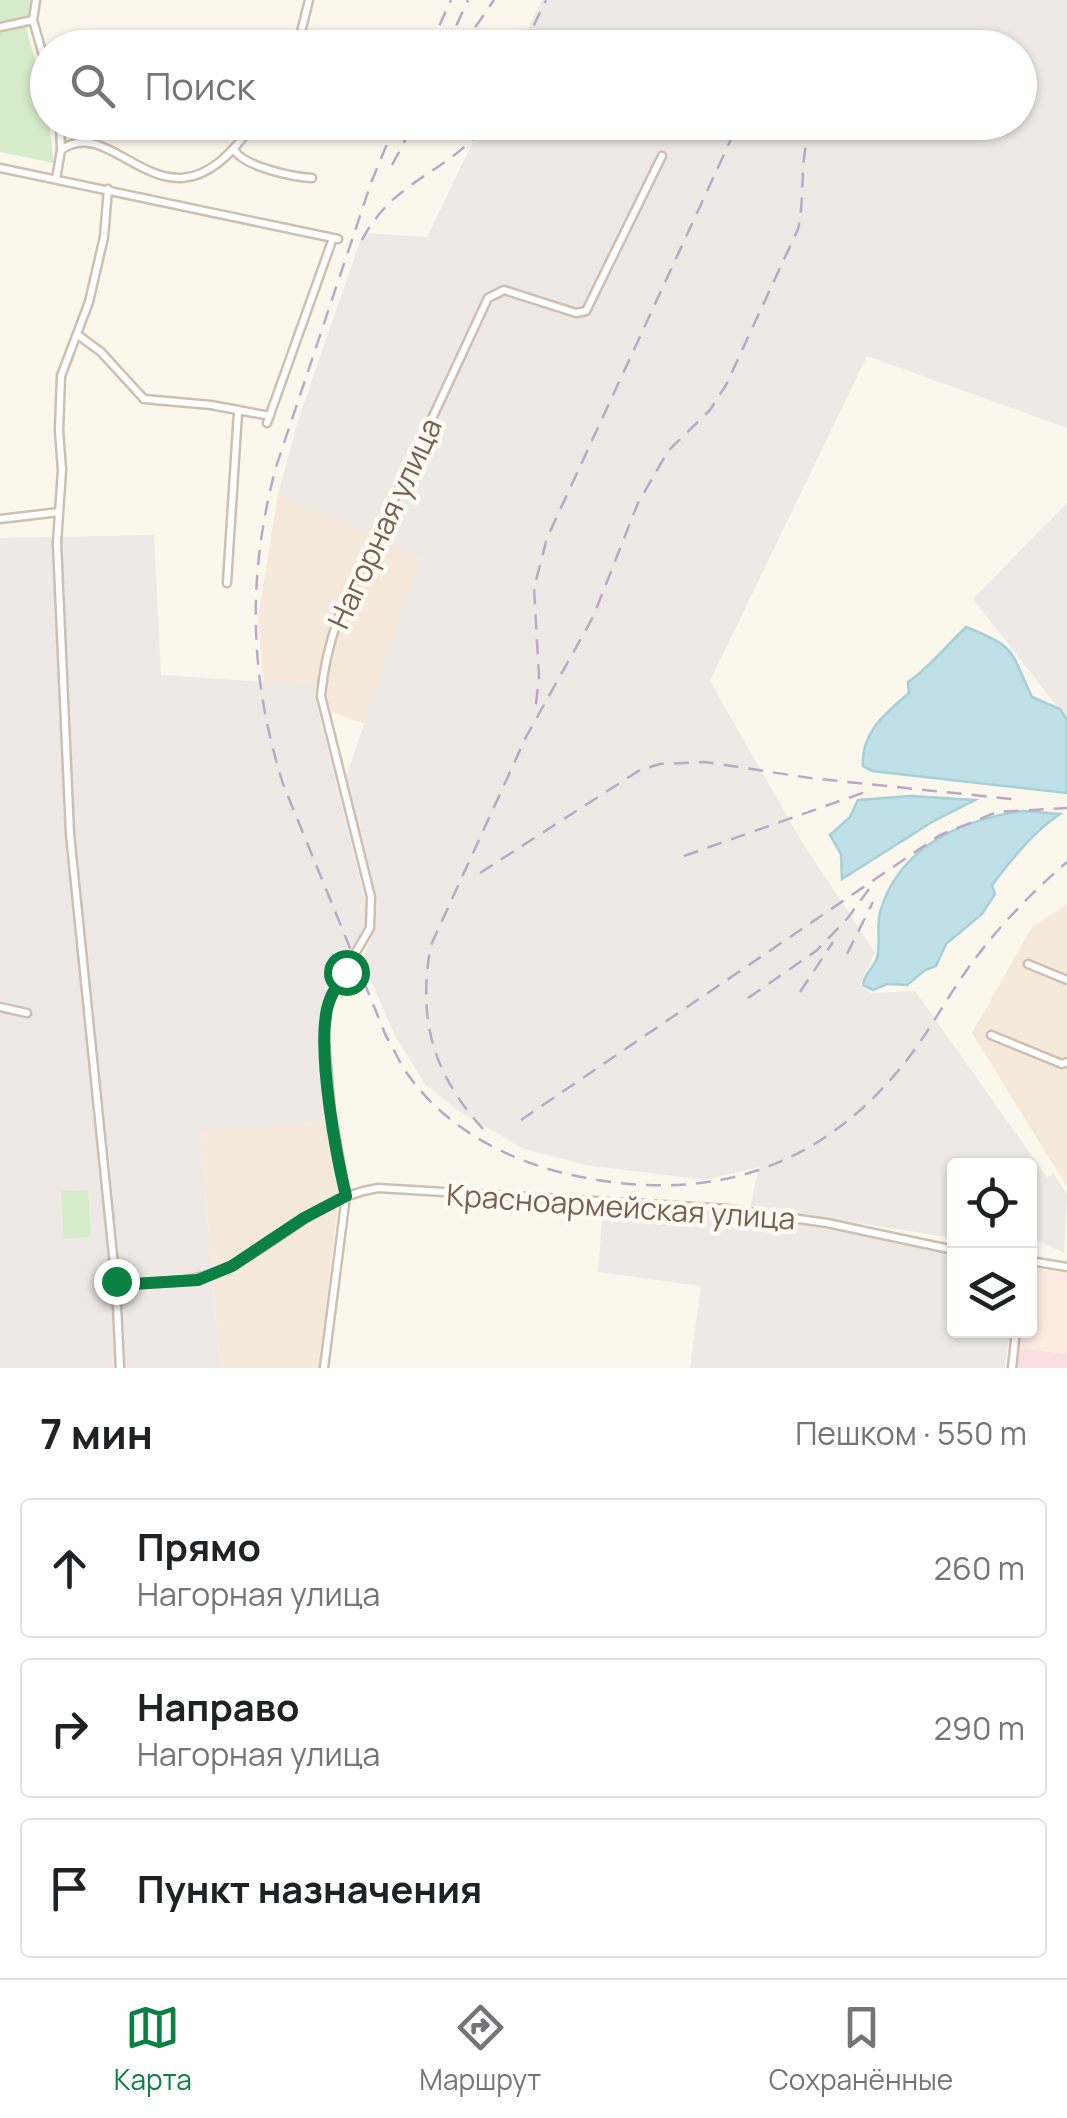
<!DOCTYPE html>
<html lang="ru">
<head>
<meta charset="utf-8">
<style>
  :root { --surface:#fff; --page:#f2f2f2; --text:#202124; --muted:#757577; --line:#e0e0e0; --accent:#0b8043 }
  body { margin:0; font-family:Manrope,sans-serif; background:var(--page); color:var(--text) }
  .controls { position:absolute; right:30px; bottom:30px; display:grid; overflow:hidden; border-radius:10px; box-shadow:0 2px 8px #0004 }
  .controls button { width:90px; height:90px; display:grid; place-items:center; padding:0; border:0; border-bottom:2px solid var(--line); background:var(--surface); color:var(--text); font:50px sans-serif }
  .stop { position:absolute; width:30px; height:30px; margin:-22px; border:8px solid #0b8043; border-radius:50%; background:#fff }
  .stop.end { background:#0b8043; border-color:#fff; box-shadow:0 2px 10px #0008 }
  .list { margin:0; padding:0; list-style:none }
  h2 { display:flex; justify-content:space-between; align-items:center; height:130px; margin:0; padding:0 40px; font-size:42px }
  h2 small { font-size:32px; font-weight:400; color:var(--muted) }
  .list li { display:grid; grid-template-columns:65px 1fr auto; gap:30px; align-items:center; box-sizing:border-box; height:140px; margin:0 20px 20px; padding:0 20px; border:2px solid var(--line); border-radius:10px }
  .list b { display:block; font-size:38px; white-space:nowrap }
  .list p { margin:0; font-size:32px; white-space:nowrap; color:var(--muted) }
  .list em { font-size:32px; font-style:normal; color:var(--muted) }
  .icon { flex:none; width:55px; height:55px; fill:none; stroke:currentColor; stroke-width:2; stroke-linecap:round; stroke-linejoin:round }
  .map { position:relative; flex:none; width:1067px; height:1368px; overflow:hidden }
  .search { position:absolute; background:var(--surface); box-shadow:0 2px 8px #0004; left:30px; right:30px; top:30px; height:110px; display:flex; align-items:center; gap:25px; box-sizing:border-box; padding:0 35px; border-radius:55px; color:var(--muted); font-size:38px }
  .sheet { height:610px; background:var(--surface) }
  nav { display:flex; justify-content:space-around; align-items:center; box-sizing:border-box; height:140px; border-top:2px solid var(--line); background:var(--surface); font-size:28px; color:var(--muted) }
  nav a { display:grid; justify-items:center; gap:5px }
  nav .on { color:var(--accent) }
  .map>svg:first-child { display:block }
</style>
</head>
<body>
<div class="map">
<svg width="1067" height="1368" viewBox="0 0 1067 1368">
  <rect width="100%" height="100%" fill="#fcf7ec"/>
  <path fill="#f4e9da" d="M 278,494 L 421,557 L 365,724 L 315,706 L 312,685 L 263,682 L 258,619 Z
    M 1067,904 L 1067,1187 L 972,1033 L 1032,927 Z
    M 328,1121 L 339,1192 L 319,1368 L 220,1368 L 200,1130 Z"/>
  <path fill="#fceae0" d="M 1030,1268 L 1067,1273 L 1067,1354 L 1018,1348 L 1021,1331 L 1030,1330 Z"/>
  <path fill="#eee9e4" d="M 542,0 L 1067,0 L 1067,428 L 867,356 L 710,681 L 802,842 L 875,952 L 860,985 L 871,993 L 915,991 L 1047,1177 L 1054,1174 L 1067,1194 L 1064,1253 L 1039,1241 L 1030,1246 L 1030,1166 L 954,1166 L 954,1238 L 750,1206 L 759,1167 L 704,1180 L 586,1165 L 524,1149 L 457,1110 L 425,1084 L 394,1034 L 362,959 L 375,929 L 377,898 L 346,777 L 421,557 L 278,494 L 300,414 L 363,233 L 427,237 L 482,123 L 1020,122 L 1020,48 L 519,47 Z
    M 1067,503 L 1067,719 L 973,599 Z
    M 154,535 L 161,675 L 312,685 L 365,899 L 366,924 L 328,986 L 319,1026 L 328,1121 L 200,1131 L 220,1368 L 0,1368 L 0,538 Z
    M 603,1206 L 727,1213 L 821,1227 L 954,1256 L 954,1330 L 1010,1331 L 1005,1368 L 690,1368 L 701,1286 L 598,1272 Z"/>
  <path fill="#fadfe1" d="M 1018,1348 L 1067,1354 L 1067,1368 L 1016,1368 Z"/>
  <path fill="#d6ebc9" d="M 0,0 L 30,0 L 27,32 L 46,96 L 54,163 L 0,152 Z
    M 88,1190 L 91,1237 L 64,1239 L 61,1191 Z"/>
  <path fill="#c0e0e7" stroke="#a6cfd8" stroke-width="2.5" d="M 966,627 C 1019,648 1009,650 1032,697 L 1060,709 L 1067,720 L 1067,793 L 872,771 L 863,766 C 861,732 885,714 909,693 L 908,682 C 929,668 947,645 966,627 Z
    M 911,796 L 975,800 L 932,822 L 842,879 L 841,854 L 830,835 L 850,817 L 858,800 Z
    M 1023,811 L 1060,814 C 1032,833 1013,858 992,885 L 995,894 L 982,914 L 946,944 L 936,966 L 925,970 L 907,985 L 887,984 L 873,990 L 863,985 C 864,974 873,969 877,958 C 881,943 876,928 880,912 C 899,847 960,820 1023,811 Z"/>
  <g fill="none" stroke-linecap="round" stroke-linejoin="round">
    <g stroke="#cfbfb0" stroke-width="11">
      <path id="minor" d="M 36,0 L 33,20 L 48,73
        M 0,27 L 33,20
        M 297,48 L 309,0
        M 61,150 C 116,109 168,252 254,122
        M 235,151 C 246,167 293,177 312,178
        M 0,168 L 338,239
        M 56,179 L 61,150 L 60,122
        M 108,189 L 104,237 L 89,302 L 61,376 L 59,430 L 62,470 L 57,543 L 70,834 L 116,1285 L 120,1368
        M 78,335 L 101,352 L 144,399 L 211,405 L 270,416
        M 267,423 L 333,238
        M 0,519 L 59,512
        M 227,583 L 238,412
        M 1028,964 L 1067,980
        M 0,1007 L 27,1013
        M 991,1035 L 1062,1064 L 1067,1062
        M 1030,1261 L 1067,1267
        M 116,1285 C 155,1283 194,1284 229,1267 C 280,1242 319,1197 378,1188 L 728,1209 L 827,1223 L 954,1250
        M 324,1368 L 346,1196 L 331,1111 L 324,1029 L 326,1011 L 331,995 L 370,928 L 371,897 L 321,696 C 328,619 357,580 388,512 C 422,441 455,369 488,298 L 504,290 L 576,313 L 586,311 L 662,156
        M 1012,1368 L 1016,1330"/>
    </g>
    <use href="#minor" stroke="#fff" stroke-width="6"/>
    <path stroke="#bba8c8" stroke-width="2.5" stroke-dasharray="15 10" stroke-linecap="butt" d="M 429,48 L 451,0
      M 446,48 L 468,0
      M 461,48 L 494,0
      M 523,48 L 546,0
      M 396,122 L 371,183 L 276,467 C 247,576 249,676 283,784 L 386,1036 C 394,1049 400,1064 409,1076 C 449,1132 515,1164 581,1177 C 716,1204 826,1166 910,1056 C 931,1028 948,996 969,967 C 997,928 1030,894 1067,862
      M 392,165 L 415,122
      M 362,240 C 395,177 451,173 487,122
      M 536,704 L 539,677 L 534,588 L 547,538 L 739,122
      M 684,856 L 868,791
      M 480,873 L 640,770 L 660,764 L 705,762 L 810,778 L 1021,800
      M 847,954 L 873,902
      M 800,992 L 833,942
      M 748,998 L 816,951 L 847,919 L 869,889
      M 521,1120 L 940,835 L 997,812 L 1067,808
      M 483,1129 C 433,1074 417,1019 431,945 L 526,737 L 593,617 L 638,503 L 668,451 L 710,410 L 726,385 L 798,229 C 806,194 798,155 813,122"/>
  </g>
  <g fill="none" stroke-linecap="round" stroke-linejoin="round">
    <path stroke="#0b8043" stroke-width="12" d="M 116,1281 L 116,1285 L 198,1280 L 232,1266 L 304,1218 L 346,1196 C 335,1150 319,1060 326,1015 C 328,998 337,985 346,972"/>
  </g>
  <g text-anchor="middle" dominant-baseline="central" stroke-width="9" stroke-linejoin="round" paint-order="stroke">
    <g font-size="30" fill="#785f4e" stroke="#fffaf3">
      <text transform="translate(384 523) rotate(-65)">Нагорная улица</text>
      <text transform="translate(621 1206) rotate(4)">Красноармейская улица</text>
    </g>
  </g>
</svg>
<div class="controls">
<button><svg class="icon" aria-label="locate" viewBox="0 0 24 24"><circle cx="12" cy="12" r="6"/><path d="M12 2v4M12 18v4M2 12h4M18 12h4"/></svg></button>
<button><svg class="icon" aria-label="layers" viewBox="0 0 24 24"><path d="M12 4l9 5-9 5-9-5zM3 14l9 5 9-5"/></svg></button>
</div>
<div class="stop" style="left:346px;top:972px"></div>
<div class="stop end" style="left:116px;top:1281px"></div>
<div class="search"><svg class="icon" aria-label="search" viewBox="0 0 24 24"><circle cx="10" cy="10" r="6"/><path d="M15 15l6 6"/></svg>Поиск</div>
</div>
<section class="sheet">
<h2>7 мин<small>Пешком · 550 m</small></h2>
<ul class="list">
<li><svg class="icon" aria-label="ahead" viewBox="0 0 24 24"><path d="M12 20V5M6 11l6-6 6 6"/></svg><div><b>Прямо</b><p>Нагорная улица</p></div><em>260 m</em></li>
<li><svg class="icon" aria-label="right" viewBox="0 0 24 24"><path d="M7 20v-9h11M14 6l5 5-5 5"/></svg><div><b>Направо</b><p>Нагорная улица</p></div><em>290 m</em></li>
<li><svg class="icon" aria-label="arrive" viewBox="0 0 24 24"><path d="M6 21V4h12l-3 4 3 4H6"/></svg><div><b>Пункт назначения</b></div></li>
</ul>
</section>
<nav>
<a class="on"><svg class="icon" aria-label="map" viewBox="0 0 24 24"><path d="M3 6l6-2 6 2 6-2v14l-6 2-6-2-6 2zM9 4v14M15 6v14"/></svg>Карта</a>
<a><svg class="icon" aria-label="directions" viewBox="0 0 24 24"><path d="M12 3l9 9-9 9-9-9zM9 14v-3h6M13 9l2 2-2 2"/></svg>Маршрут</a>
<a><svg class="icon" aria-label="saved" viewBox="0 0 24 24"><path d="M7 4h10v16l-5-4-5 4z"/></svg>Сохранённые</a>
</nav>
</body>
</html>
